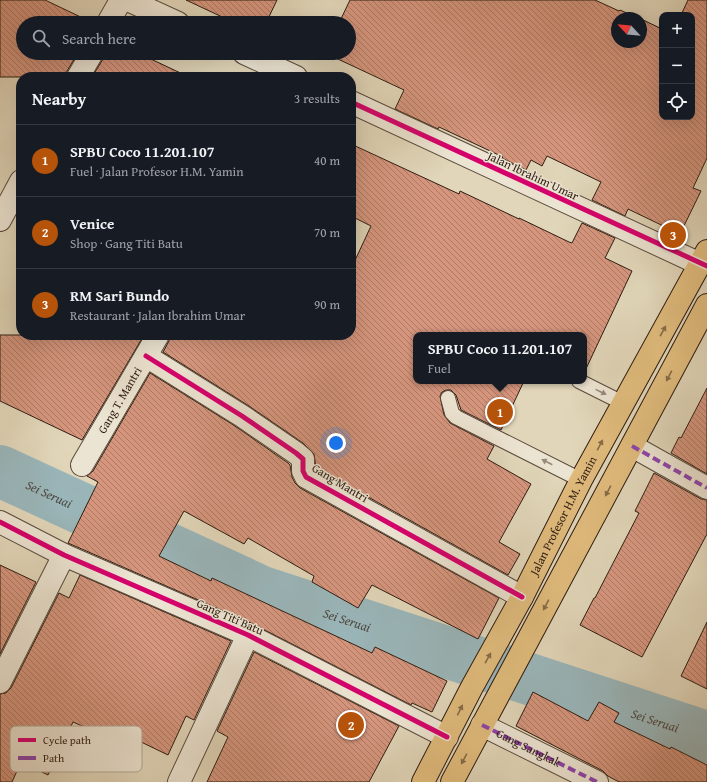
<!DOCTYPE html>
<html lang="en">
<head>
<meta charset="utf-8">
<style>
	body { margin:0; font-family:"Gentium Book Plus",serif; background:#20242c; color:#f1f3f6 }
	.controls { position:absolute; right:12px; top:12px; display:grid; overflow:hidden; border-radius:8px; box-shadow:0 4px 16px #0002 }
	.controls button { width:36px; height:36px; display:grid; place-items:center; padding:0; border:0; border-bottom:1px solid #363941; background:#171b24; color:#f1f3f6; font:20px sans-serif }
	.compass { position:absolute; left:611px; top:12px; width:36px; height:36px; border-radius:50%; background:#171b24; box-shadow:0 4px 16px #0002; rotate:296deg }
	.you { position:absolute; left:336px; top:443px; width:14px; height:14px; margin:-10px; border:3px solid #fff; border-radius:50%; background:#1a73e8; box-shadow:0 0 0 6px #1a73e833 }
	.badge { display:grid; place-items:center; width:26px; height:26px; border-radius:50%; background:#b45309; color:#fff; font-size:13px; font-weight:700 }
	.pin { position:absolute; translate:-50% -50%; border:2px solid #fff; box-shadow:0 1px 4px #0006 }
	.popup { position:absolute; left:413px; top:332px; width:174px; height:52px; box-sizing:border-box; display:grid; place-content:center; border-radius:8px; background:#171b24; filter:drop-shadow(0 1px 3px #0005); font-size:13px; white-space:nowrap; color:#9ea1a6 }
	.popup b { font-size:15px; color:#f1f3f6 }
	.popup::after { content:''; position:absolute; left:50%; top:100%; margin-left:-8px; border:8px solid transparent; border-top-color:#171b24 }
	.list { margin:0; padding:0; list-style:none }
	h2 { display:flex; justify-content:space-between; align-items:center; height:52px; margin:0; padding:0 16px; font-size:17px }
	h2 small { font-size:13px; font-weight:400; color:#9ea1a6 }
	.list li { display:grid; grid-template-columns:26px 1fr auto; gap:12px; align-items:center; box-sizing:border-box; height:72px; padding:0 16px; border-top:1px solid #363941 }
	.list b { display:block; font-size:15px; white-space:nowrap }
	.list p { margin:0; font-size:13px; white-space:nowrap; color:#9ea1a6 }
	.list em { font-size:13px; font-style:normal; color:#9ea1a6 }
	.icon { flex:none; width:22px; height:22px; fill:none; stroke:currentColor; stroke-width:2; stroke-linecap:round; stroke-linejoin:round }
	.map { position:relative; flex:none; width:707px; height:782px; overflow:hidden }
	.search { position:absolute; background:#171b24; box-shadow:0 4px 16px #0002; left:16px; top:16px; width:340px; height:44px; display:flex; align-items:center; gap:10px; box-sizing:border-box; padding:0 14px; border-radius:22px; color:#9ea1a6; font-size:15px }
	.panel { position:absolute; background:#171b24; box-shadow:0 4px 16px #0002; left:16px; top:72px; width:340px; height:268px; border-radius:16px }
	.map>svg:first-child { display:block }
</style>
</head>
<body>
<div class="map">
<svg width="707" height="782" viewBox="0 0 707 782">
	<defs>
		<pattern id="building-back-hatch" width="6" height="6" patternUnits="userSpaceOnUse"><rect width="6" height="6" fill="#d6967e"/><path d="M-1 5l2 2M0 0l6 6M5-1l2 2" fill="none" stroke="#ae7a66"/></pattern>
	</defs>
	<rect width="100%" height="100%" fill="#e1d6b9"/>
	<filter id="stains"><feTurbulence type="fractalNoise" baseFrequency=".005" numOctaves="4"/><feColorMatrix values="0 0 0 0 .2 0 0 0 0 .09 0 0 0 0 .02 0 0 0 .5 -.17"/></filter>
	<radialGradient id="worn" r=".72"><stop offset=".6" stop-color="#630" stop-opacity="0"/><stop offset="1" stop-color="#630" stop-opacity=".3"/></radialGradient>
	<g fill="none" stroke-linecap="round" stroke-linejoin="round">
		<path stroke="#9ab6ba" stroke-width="52" id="s1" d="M0 471 262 592 707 737"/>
	</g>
	<path fill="url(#building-back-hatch)" stroke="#2d1c12" d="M0 0H45L87 20 86 23H23V53H78L67 71 66 77H0Z
		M186 0H277L266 23H235Z
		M350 0H595L619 11 620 10 638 18H617V42H641V19L662 29V117H692V15H681L688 0H707V158L693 188 701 191 680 234 628 209 625 216 592 200 601 182 547 156 542 166 531 160 526 170 502 158 503 157 439 127 438 129 395 109 404 90 325 53H349V23H339Z
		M104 53H138L189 77H92L103 59Z
		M351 144 459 194 460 191 519 219V218L569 242 572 243 582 223 615 238 605 258 632 271 584 373V335H416V381H524L501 430 461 410 456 395 451 390H446L442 392 440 396 444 415 450 423 494 446 487 459 531 484 499 542 520 554 508 575 316 468 314 454 303 443 249 406 163 352 169 341 170 335H351V269L371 226 351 216Z
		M0 335H144L82 440 0 401Z
		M150 373 235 426 288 463 290 465 292 477 295 483 300 488 499 598 478 639 372 585 358 608 312 582 314 576 248 538 244 544 184 511 159 556 211 581 212 578 372 653 375 647 447 681 432 712 412 703 411 705 253 624 68 543 98 482 87 476 93 471Z
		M707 388V474L671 453 679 437 681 438Z
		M654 473 701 499 707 500V534L642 657 580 625 594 598H595L639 513 635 511Z
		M0 565 36 582 0 654Z
		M80 575 231 641 194 720 186 716 168 755 137 740 133 747 91 727 89 729 73 722 48 775 21 762 12 782H0V694L6 693 11 688 59 593 69 598Z
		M707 622V689L681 676Z
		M254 652 399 726 369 782H207L228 737 217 731Z
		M533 692 588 721 599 702 619 713 614 722 670 749 671 747 707 765V782H619L608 776 603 771 516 726Z"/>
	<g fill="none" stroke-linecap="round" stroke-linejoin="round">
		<defs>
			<path id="service" d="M579 381 623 403
				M448 398 452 413 456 417 581 480"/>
			<g id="minor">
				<path d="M108 23 121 0"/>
				<path d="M78 77 92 53"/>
				<path d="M0 220 21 181"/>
				<path d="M146 356 242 416 296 453 303 459V471L306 477 522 597"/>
				<path d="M632 446 707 488"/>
				<path id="s2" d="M82 465 158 335"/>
				<path d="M0 522 64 555 248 635 447 737"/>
				<path d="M0 682 64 555"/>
				<path id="s3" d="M482 725 597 782"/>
				<path d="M179 782 248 635"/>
			</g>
			<path id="tertiary" d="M128 0 178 23
				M244 53 296 77
				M351 102 700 264"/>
			<g id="primary">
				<path id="s4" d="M423 782 472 687 522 597 581 480 707 251"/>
				<path d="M452 782 707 305"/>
			</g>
		</defs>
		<use href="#service" stroke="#5a4a3c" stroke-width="16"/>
		<use href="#minor" stroke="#5a4a3c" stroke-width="24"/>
		<use href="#tertiary" stroke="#5a4a3c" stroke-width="24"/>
		<use href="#primary" stroke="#2d1c12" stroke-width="24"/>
		<use href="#service" stroke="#ece4d2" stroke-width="14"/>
		<use href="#minor" stroke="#ece4d2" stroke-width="22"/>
		<use href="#tertiary" stroke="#ece4d2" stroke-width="22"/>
		<use href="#primary" stroke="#e0bb7c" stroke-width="22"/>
		<path stroke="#8e44ad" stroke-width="4" stroke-dasharray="8 4" stroke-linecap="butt" d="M632 446 707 488
			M482 725 597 782"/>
		<defs>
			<path id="cycleway" d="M351 102 707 266
				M146 356 242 416 296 453 303 459V471L306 477 522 597
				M0 522 64 555 248 635 447 737"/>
		</defs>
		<use href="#cycleway" stroke="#ece4d2" stroke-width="8"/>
		<use href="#cycleway" stroke="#d6006c" stroke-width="5"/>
	</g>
	<defs><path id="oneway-solid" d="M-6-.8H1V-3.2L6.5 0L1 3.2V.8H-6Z"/></defs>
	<g fill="#866c47">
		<use href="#oneway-solid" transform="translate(663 331) rotate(-61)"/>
		<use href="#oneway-solid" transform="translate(669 376) rotate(118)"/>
		<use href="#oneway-solid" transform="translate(600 445) rotate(-62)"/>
		<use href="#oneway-solid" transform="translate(608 491) rotate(118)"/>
		<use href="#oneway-solid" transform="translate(546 605) rotate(118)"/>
		<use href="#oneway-solid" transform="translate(488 658) rotate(-61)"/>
		<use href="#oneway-solid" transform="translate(460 710) rotate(-64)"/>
		<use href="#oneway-solid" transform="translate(464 759) rotate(118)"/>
	</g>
	<g fill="#968a7c">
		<use href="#oneway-solid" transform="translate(601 392) rotate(26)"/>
		<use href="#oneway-solid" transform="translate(547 462) rotate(-153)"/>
	</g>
	<g text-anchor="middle" stroke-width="3" stroke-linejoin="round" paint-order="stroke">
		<g font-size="12" fill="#2d1c12" stroke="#ece4d2">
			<text transform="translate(533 176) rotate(25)" y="4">Jalan Ibrahim Umar</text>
			<text dy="4" stroke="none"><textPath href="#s2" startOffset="75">Gang T. Mantri</textPath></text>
			<text transform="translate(340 483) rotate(31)" y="4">Gang Mantri</text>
			<text dy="4" stroke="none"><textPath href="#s4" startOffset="301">Jalan Profesor H.M. Yamin</textPath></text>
			<text transform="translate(230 617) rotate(24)" y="4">Gang Titi Batu</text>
			<text dy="4" stroke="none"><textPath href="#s3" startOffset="52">Gang Sangkak</textPath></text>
		</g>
		<g font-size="13" font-style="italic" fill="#4e4a44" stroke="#ece4d2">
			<text dy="5" stroke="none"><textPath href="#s1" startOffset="54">Sei Seruai</textPath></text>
			<text dy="5" stroke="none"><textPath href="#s1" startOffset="378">Sei Seruai</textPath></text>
			<text dy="5" stroke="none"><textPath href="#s1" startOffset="702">Sei Seruai</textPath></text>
		</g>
	</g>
	<rect x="10" y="726" width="132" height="46" rx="6" fill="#ece4d2" stroke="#b3a898" stroke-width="1"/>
	<rect x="18" y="738" width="18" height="4" fill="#d6006c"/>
	<rect x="18" y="756" width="18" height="4" fill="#8e44ad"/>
	<g font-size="11" fill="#2d1c12">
		<text x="43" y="744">Cycle path</text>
		<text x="43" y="762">Path</text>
	</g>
	<rect width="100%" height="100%" filter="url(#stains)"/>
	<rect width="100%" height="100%" fill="url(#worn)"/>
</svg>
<div class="controls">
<button>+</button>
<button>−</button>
<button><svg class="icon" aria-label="locate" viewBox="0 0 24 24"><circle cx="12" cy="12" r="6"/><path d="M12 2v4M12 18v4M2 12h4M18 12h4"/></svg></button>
</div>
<svg class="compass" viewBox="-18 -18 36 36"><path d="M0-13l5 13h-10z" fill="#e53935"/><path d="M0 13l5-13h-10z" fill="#9ea1a6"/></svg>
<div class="you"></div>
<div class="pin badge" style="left:500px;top:412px">1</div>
<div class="popup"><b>SPBU Coco 11.201.107</b>Fuel</div>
<div class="pin badge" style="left:351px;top:725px">2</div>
<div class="pin badge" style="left:673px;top:235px">3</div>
<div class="search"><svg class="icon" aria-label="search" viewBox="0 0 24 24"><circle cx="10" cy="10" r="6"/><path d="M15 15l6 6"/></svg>Search here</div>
<section class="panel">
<h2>Nearby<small>3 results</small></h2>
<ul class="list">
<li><span class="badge">1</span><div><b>SPBU Coco 11.201.107</b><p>Fuel · Jalan Profesor H.M. Yamin</p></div><em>40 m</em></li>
<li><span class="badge">2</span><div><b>Venice</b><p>Shop · Gang Titi Batu</p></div><em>70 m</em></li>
<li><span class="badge">3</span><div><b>RM Sari Bundo</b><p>Restaurant · Jalan Ibrahim Umar</p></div><em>90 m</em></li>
</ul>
</section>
</div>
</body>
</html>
